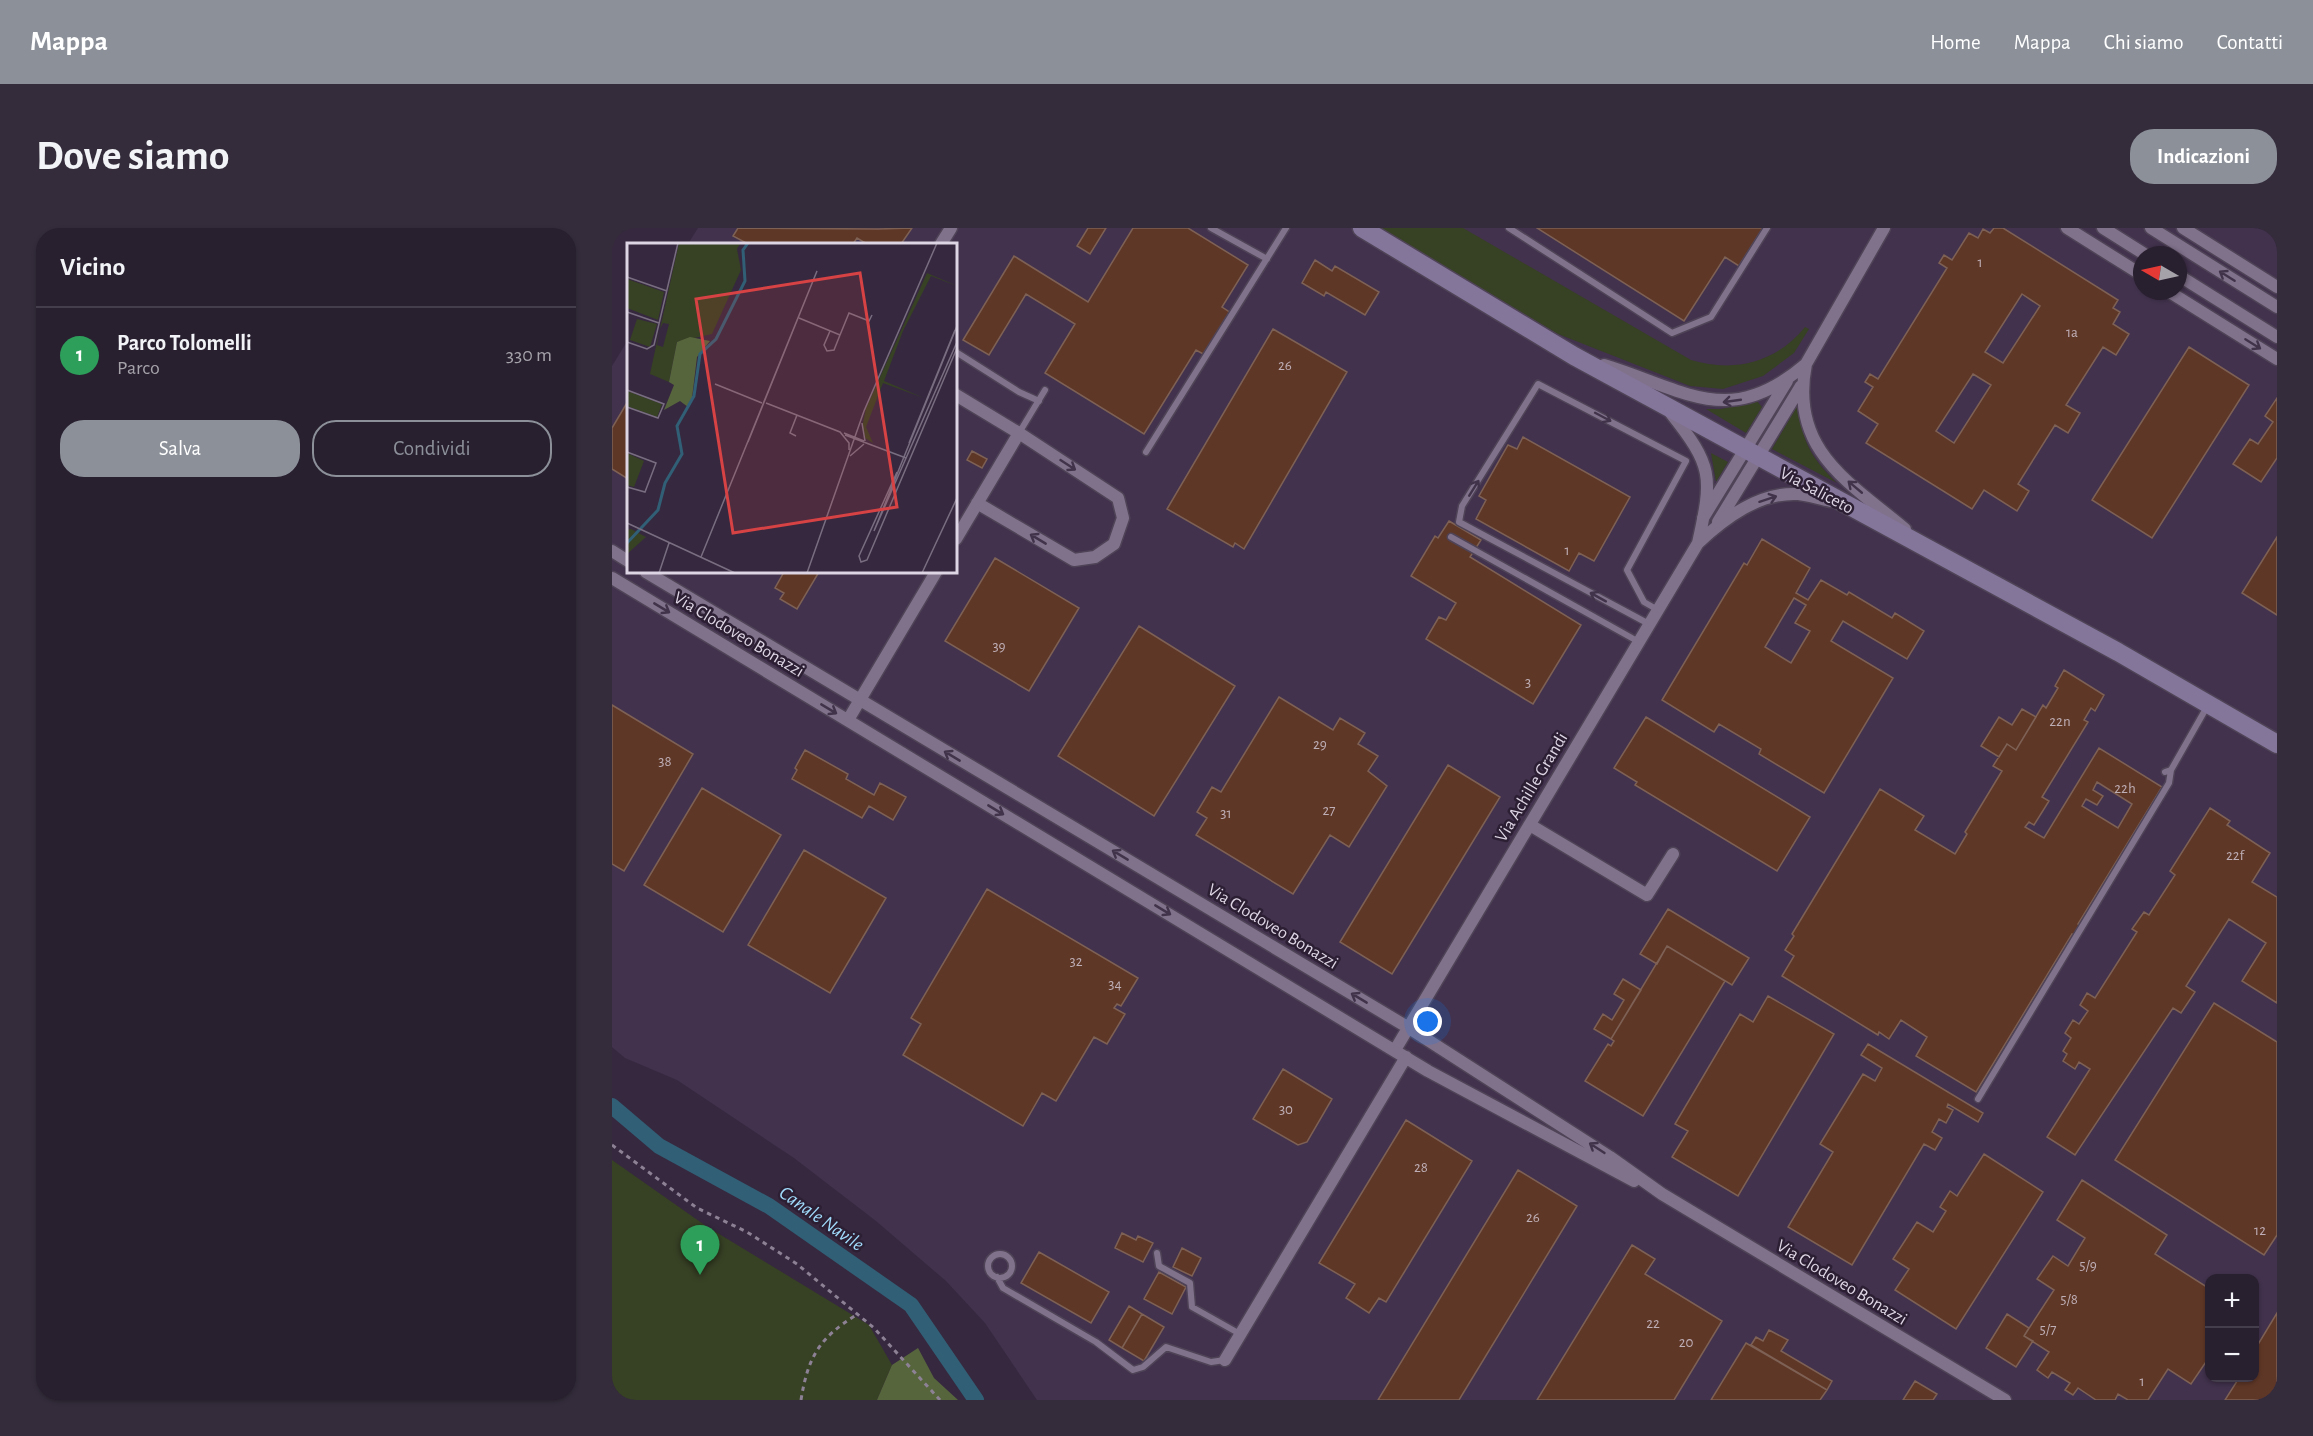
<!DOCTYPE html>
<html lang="it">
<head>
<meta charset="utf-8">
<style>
	body { margin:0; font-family:"Alegreya Sans",sans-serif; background:#342c3b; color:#f1f3f6 }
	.controls { position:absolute; right:18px; bottom:18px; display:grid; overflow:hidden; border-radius:12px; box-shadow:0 2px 4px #0004 }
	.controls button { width:54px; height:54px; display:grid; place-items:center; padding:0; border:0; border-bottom:2px solid #443d4b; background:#281f2f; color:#f1f3f6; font:30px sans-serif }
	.compass { position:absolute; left:1521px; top:18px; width:54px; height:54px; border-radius:50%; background:#281f2f; box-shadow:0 2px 4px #0004; rotate:279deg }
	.you { position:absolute; left:816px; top:794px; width:21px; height:21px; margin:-15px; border:4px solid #fff; border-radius:50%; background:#1a73e8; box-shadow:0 0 0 9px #1a73e833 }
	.badge { display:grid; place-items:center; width:39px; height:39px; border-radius:50%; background:#8c9099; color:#fff; font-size:20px; font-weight:700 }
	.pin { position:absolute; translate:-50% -50px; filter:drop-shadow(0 2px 3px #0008) }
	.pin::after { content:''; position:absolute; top:32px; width:21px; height:18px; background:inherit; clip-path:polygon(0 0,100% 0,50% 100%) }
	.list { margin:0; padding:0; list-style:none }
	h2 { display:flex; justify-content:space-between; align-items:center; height:78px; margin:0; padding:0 24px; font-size:26px }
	h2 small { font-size:20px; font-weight:400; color:#a5a2aa }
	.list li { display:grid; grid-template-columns:39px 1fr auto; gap:18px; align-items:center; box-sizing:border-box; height:96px; padding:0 24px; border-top:2px solid #443d4b }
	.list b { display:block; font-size:22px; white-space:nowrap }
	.list p { margin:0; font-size:20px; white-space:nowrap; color:#a5a2aa }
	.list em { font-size:20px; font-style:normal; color:#a5a2aa }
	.actions { display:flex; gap:12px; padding:18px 24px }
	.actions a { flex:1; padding:14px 0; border:2px solid #8c9099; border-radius:24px; text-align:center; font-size:21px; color:#8c9099 }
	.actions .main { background:#8c9099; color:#fff }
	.map { position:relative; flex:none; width:1665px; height:1172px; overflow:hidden; border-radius:24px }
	header { display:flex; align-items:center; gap:36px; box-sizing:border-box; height:84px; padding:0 30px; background:#8c9099; color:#fff }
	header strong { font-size:28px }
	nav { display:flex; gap:33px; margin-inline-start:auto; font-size:21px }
	.intro { display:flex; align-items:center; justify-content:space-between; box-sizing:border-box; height:144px; padding:0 36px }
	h1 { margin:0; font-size:42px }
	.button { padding:15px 27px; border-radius:24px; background:#8c9099; color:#fff; font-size:21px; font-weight:700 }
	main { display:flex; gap:36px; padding:0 36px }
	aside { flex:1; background:#281f2f; border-radius:24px; box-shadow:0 2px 4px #0004 }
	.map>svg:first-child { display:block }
</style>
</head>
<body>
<header>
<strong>Mappa</strong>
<nav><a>Home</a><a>Mappa</a><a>Chi siamo</a><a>Contatti</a></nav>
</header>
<div class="intro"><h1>Dove siamo</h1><a class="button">Indicazioni</a></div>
<main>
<aside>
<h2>Vicino<small></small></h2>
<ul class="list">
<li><span class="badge" style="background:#2e9e5b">1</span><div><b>Parco Tolomelli</b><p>Parco</p></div><em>330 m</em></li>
</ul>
<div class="actions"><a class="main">Salva</a><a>Condividi</a></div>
</aside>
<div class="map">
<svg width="1665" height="1172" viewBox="0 0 1665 1172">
	<rect width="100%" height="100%" fill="#36293f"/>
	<path fill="#42324d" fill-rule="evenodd" d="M86 0H1665V1172H425L373 1095 334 1053 264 993 182 930 65 852 13 830 0 819V138L16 112V344H344V16H76ZM1530 27H1566V63H1530ZM1598 1050H1642V1150H1598Z"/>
	<path fill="#374124" d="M768 0H851L1079 132C1122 145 1164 135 1193 99L1197 101 1182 125 1151 148 1111 161 1078 158 946 106Z
		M1145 173 1150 179 1134 205 1094 181H1109Z
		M1185 178C1191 214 1199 230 1225 255L1160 221Z
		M1099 225 1116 234 1104 254Z
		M0 932 94 998 257 1097 280 1137 265 1172H0Z"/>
	<path fill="#57653d" d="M306 1120 322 1150 346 1172H265L280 1137Z"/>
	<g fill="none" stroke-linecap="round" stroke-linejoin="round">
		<path stroke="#315f76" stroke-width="16" d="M0 878 47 918 157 978 299 1077 364 1172"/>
	</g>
	<path fill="#5f3727" stroke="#7e6155" stroke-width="1.5" fill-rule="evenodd" d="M126 0 266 1 300 0 289 16H255L245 10 241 16H136L121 8Z
		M476 0H494L478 26 465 18Z
		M521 0H576L636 37 610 79 619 85 593 127 584 122 532 206 433 145 463 96 414 66 377 127 351 112 402 28 476 74Z
		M925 0H1151L1127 38 1113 29 1072 93Z
		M1382 0H1391L1506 72 1501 80 1508 84 1501 96 1517 106 1504 127 1491 119 1454 177 1468 185 1456 205 1443 197 1406 256 1417 263 1405 283 1372 262 1360 281 1254 215 1266 196 1246 183 1261 159 1253 154 1258 146 1266 151 1335 40 1327 35 1332 27 1340 32 1357 5 1366 10 1371 1 1378 5ZM1410 66 1428 78 1391 135 1373 124ZM1361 146 1379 157 1342 215 1324 203Z
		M703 32 720 43 723 38 767 64 753 87 714 64 712 68 690 55Z
		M661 101 735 144 632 321 623 315 621 319 555 281Z
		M1577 119 1637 157 1540 310 1480 272Z
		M1665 170V230L1649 254 1621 236 1638 211 1646 216 1661 194 1653 188Z
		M16 173V251L0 241V200Z
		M911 209 1018 269 982 333 967 325 957 343 864 291 874 272 867 268 896 217 905 221Z
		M360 223 375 231 370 240 355 232Z
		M837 293 869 312 858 329 969 397 921 476 814 411 827 389 834 392 844 375 799 348 823 308 826 310Z
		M1665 309V387L1630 365Z
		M1150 311 1198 340 1184 365 1196 372 1209 352 1235 367 1237 364 1280 390 1283 385 1312 403 1295 431 1231 393 1219 413 1281 450 1212 565 1147 526 1149 521 1107 496 1102 504 1050 472 1132 335 1135 337ZM1182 370 1194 377 1183 395 1198 403 1179 435 1153 419Z
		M383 330 467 380 417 463 333 413Z
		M172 344H207L185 381 168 371 172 365 163 360Z
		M527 398 623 458 542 588 446 528Z
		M1452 442 1492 467 1483 483 1479 480 1472 492 1476 494 1430 569 1437 573 1422 597 1417 594 1413 599 1432 610 1487 520 1550 559 1466 696 1471 699 1465 708 1460 706 1364 864 1304 828 1315 809 1289 792 1277 811 1267 804 1266 807 1170 748 1182 728 1173 722 1182 708 1180 706 1268 561 1312 588 1303 602 1343 626 1355 606 1353 604 1390 543 1381 538 1395 516 1404 522 1431 477 1434 480 1446 460 1443 458ZM1485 554 1520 576 1506 600 1470 578 1474 571 1485 577 1491 568 1481 562Z
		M667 469 721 502 728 490 753 505 746 516 766 528 756 543 775 558 737 619 718 607 681 666 584 607 595 590 585 584 600 559 609 564Z
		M0 477 81 526 12 643 0 636Z
		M1410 481 1424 489 1404 522 1395 516 1387 529 1369 518 1387 489 1400 497Z
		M1034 489 1198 589 1165 643 1023 557 1025 554 1002 540Z
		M193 522 236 546 234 551 262 567 268 555 294 569 281 592 257 578 250 590 180 551 185 542 183 540Z
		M836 537 888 569 780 746 728 714Z
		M90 560 169 607 111 704 32 657Z
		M1598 580 1618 593 1615 597 1658 625 1640 654 1665 669V775L1630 753 1654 715 1617 691 1574 758 1583 764 1569 785 1561 780 1463 927 1435 909 1478 841 1467 834 1463 841 1451 833 1455 826 1451 823 1459 810 1453 805 1461 792 1467 796 1476 783 1468 777 1475 765 1483 770 1525 704 1520 701 1532 684 1537 687 1563 647 1558 643Z
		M192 622 274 670 218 765 136 717Z
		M375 661 526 750 509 778 505 776 502 780 513 786 495 816 482 809 444 873 430 865 411 898 291 827 309 796 299 790Z
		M1056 681 1137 730 1120 757 1055 718 1045 736 1028 726Z
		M1055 718 1113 753 1031 888 973 853 996 816 999 818 1002 813 999 811Z
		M1011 751 1029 762 999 811 982 801 991 786 1000 792 1012 772 1002 766Z
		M1156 768 1222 806 1126 968 1060 929 1076 903 1063 896 1128 786 1141 794Z
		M1602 775 1665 814V1007L1652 1027 1503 932Z
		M1256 816 1371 885 1366 894 1336 876 1335 879 1341 882 1334 895 1327 891 1320 904 1330 910 1323 922 1312 916 1240 1037 1176 999 1221 924 1208 916 1251 846 1263 853 1270 840 1249 827Z
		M671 841 720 871 695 914 686 917 641 891Z
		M794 892 860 933 774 1074 767 1070 757 1085 734 1070 743 1056 707 1035Z
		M1372 926 1431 964 1344 1101 1283 1062 1297 1041 1281 1031 1305 994 1321 1004 1334 983 1328 979 1338 963 1345 968Z
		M906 942 965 978 847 1172H766Z
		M1470 952 1555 1007 1543 1026 1598 1061V1128L1579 1156 1556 1141 1536 1172H1516L1506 1166 1503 1172H1484L1466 1160 1461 1167 1453 1162 1458 1155 1440 1144 1436 1150 1425 1142 1437 1124 1412 1108 1442 1062 1425 1051 1441 1028 1456 1038 1473 1010 1445 992Z
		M510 1005 524 1012 526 1008 541 1015 531 1034 503 1020Z
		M1020 1017 1043 1031 1033 1046 1110 1093 1062 1172H925Z
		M570 1020 589 1030 580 1048 561 1039Z
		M427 1024 497 1064 479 1095 409 1055Z
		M547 1044 574 1059 560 1086 532 1071Z
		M517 1078 530 1086 510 1120 497 1112Z
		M1665 1085V1172H1613L1627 1150H1642V1123Z
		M530 1086 552 1099 532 1133 510 1120Z
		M1395 1086 1417 1100 1412 1108 1421 1113 1404 1139 1374 1120Z
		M1157 1102 1176 1112 1169 1123 1220 1153 1215 1162 1139 1117 1144 1109 1151 1113Z
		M1134 1115 1215 1162 1208 1172H1099Z
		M1303 1153 1325 1166 1321 1172H1291Z"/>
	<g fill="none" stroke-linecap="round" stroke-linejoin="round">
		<defs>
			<path id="service" d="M599 0 655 31
				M897 0 1060 105 1099 89 1155 0
				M344 124 407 164 427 173
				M407 205 433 162
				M534 224 674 0
				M839 309 1027 414
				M1037 396 847 294 850 278 926 156 1074 233 1015 342 1032 374 1046 382
				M1553 544 1559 542 1596 477
				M1366 871 1557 555 1559 542
				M545 1025 547 1038 578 1055 580 1079 628 1106
				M376 1038a12 12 0 1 1 24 0a12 12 0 1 1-24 0Z
				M385 1049 391 1060 484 1114 521 1142 531 1139 554 1119 599 1134 613 1132"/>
			<path id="minor" d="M1272 0 1194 136C1177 222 1237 254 1293 301
				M1455 0 1530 47
				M1491 0 1534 27
				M1539 0 1665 79
				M1571 0 1665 59
				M329 16 339 0
				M1566 47 1665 109
				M1556 63 1665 131
				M992 137C1074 162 1117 202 1194 136
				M344 167 407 205 344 311
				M1058 184C1101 238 1101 248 1086 315
				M365 275 462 332 483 329 502 316 511 290 506 270 407 205
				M1091 290 1175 153
				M1106 294 1189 158
				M0 323 16 333
				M34 344 797 800 998 929 1050 966 1393 1172
				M0 350 816 843 1022 953
				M236 492 324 344
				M918 597 1035 667 1061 626
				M783 822 1086 315C1113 290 1147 264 1186 266 1197 267 1208 271 1219 273
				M613 1132 794 829"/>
			<path id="secondary" d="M750 0 962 128 1506 424 1665 516"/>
		</defs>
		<use href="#service" stroke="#4f4457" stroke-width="9"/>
		<use href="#minor" stroke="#4f4457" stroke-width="15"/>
		<use href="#secondary" stroke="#4f4457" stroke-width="21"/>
		<path stroke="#8d8295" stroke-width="3" stroke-dasharray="4.5 4.5" stroke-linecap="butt" d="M0 917 85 980 135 1004 185 1036 262 1100 328 1172
			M189 1172C196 1128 208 1109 246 1086"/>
		<use href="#service" stroke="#81728c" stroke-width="6"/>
		<use href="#minor" stroke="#81728c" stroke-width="12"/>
		<use href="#secondary" stroke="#84759b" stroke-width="18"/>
	</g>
	<defs><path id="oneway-shaft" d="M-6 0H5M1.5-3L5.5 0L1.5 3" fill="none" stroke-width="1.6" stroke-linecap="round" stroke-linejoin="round" transform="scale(1.5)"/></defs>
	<g stroke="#41344a">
		<use href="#oneway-shaft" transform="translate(1615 48) rotate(-148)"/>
		<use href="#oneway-shaft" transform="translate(1641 116) rotate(32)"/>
		<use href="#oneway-shaft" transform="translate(1120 173) rotate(172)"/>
		<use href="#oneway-shaft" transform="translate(991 189) rotate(28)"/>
		<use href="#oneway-shaft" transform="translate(456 237) rotate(33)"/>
		<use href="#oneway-shaft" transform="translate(1243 259) rotate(-140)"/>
		<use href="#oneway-shaft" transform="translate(862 260) rotate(-58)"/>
		<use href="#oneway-shaft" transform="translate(1156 271) rotate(-18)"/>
		<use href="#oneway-shaft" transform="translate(426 311) rotate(-149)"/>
		<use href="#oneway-shaft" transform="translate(986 369) rotate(-151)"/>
		<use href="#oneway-shaft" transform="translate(50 380) rotate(31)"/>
		<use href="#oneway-shaft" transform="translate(217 481) rotate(31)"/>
		<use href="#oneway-shaft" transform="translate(340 528) rotate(-149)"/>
		<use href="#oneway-shaft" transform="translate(384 582) rotate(31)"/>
		<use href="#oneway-shaft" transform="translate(508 627) rotate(-149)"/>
		<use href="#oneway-shaft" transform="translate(551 682) rotate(31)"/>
		<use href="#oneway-shaft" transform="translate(747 770) rotate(-149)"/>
		<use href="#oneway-shaft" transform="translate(985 920) rotate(-147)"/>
	</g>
	<g text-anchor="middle" stroke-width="5" stroke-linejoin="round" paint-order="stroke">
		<g font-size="15" fill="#beaeb5">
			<text x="1368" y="39">1</text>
			<text x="1460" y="109">1a</text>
			<text x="673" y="142">26</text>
			<text x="955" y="327">1</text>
			<text x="387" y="423">39</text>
			<text x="916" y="459">3</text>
			<text x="1448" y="498">22n</text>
			<text x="708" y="521">29</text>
			<text x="53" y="538">38</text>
			<text x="1513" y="565">22h</text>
			<text x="717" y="587">27</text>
			<text x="614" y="590">31</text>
			<text x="1623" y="632">22f</text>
			<text x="464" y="738">32</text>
			<text x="503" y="761">34</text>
			<text x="674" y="886">30</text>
			<text x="809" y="944">28</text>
			<text x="921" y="994">26</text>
			<text x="1648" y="1007">12</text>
			<text x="1476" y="1042">5/9</text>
			<text x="1457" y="1076">5/8</text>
			<text x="1041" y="1100">22</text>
			<text x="1436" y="1106">5/7</text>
			<text x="1074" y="1119">20</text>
			<text x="1530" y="1158">1</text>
		</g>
		<g font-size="18" fill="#ddd5e4" stroke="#2c1f34">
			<text transform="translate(1205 262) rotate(28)" y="6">Via Saliceto</text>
			<text transform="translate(127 406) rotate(31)" y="6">Via Clodoveo Bonazzi</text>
			<text transform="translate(919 559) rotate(-59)" y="6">Via Achille Grandi</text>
			<text transform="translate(661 698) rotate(31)" y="6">Via Clodoveo Bonazzi</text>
			<text transform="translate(1230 1054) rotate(31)" y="6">Via Clodoveo Bonazzi</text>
		</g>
		<g font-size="20" font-style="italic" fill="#a0dafa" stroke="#2c1f34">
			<text transform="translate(210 990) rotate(35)" y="7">Canale Navile</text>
		</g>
	</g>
	<g transform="translate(15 15)">
		<rect width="330" height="330" fill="#36293f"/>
		<path d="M52 0 113 1 110 6 114 27 85 91 50 99 42 139 23 131 32 89 30 102 36 104 42 81 36 80 33 86ZM300 30 330 43 304 33 276 88 257 138 297 155 256 140 239 184 246 200 238 195 235 185 239 165ZM0 36 37 49 31 77 0 65ZM10 76 30 81 23 104 3 97ZM0 148 35 161 30 174 0 163ZM0 210 17 218 7 244 0 242ZM4 286 19 294 0 311V287Z" fill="#374124"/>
		<path d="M63 94 83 98 70 114 65 155 61 164 53 158 37 167 47 142 42 139 50 99Z" fill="#57653d"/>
		<path fill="none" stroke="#315f76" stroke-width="3" d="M0 300 31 267 38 240 55 211 50 183 67 153 73 111 89 96 118 38 116 7 121 0"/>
		<path fill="none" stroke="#796e81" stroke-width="1.5" d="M0 34 40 48M0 69 32 80M172 75 213 92 222 70 242 78 245 72M330 83 247 288 330 99M203 88 197 102 200 108 207 107 213 92M0 99 20 106 27 102 51 0M88 141 135 160M0 147 37 161 31 175 0 164M139 160 213 189 222 200V207M235 180 238 198M217 190 237 198M218 192 279 215M169 193 163 190 170 172M282 200 328 87M0 209 29 220 18 249 0 244M223 213 237 201M270 229 232 313 234 319 240 317 330 105M0 280 108 330M74 314 190 28 121 199M32 330 42 300M180 330 237 168 310 0M295 330 330 255"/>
		<path fill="#d74244" fill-opacity="0.15" stroke="#d74244" stroke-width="3" d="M233 30 270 264 106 290 69 56Z"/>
		<rect width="330" height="330" fill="none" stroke="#ddd5e4" stroke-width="3"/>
	</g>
</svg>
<div class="controls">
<button>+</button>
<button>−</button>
</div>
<svg class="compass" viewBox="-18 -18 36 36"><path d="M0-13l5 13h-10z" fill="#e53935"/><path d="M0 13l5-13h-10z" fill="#a5a2aa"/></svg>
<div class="you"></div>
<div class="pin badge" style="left:88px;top:1047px;background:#2e9e5b">1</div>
</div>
</main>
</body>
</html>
